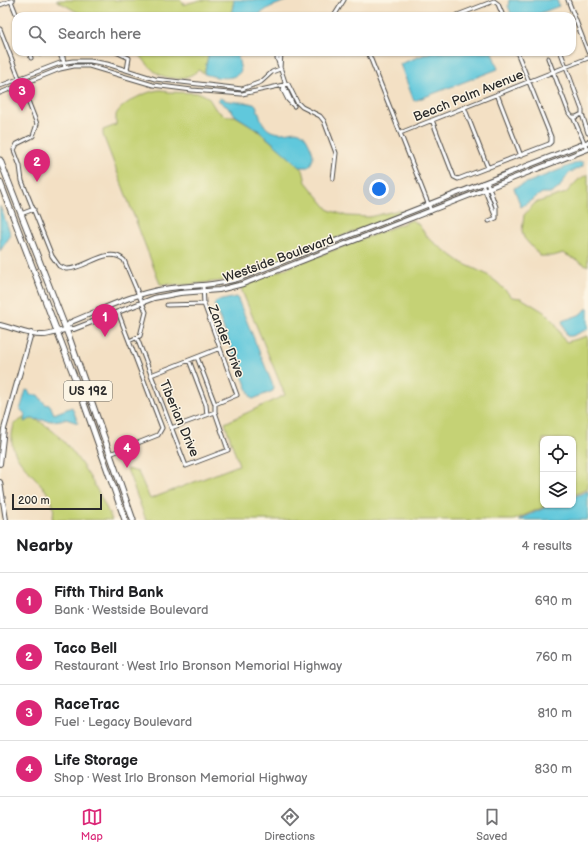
<!DOCTYPE html>
<html lang="en">
<head>
<meta charset="utf-8">
<style>
	body { margin:0; font-family:"Balsamiq Sans",sans-serif; background:#f2f2f2; color:#202124 }
	.controls { position:absolute; right:12px; bottom:12px; display:grid; overflow:hidden; border-radius:8px; box-shadow:0 1px 3px #0004 }
	.controls button { width:36px; height:36px; display:grid; place-items:center; padding:0; border:0; border-bottom:1px solid #e0e0e0; background:#fff; color:#202124; font:20px sans-serif }
	.scale { position:absolute; left:12px; bottom:10px; width:90px; box-sizing:border-box; padding-left:4px; border:2px solid #2b2b2b; border-top:0; font-size:11px; line-height:14px; white-space:nowrap; color:#2b2b2b; -webkit-text-stroke:3px #fcf5e5; paint-order:stroke }
	.you { position:absolute; left:379px; top:189px; width:14px; height:14px; margin:-10px; border:3px solid #fff; border-radius:50%; background:#1a73e8; box-shadow:0 0 0 6px #1a73e833 }
	.badge { display:grid; place-items:center; width:26px; height:26px; border-radius:50%; background:#db2777; color:#fff; font-size:13px; font-weight:700 }
	.pin { position:absolute; translate:-50% -33px; filter:drop-shadow(0 1px 2px #0008) }
	.pin::after { content:''; position:absolute; top:21px; width:14px; height:12px; background:inherit; clip-path:polygon(0 0,100% 0,50% 100%) }
	.list { margin:0; padding:0; list-style:none }
	h2 { display:flex; justify-content:space-between; align-items:center; height:52px; margin:0; padding:0 16px; font-size:17px }
	h2 small { font-size:13px; font-weight:400; color:#757577 }
	.list li { display:grid; grid-template-columns:26px 1fr auto; gap:12px; align-items:center; box-sizing:border-box; height:56px; padding:0 16px; border-top:1px solid #e0e0e0 }
	.list b { display:block; font-size:15px; white-space:nowrap }
	.list p { margin:0; font-size:13px; white-space:nowrap; color:#757577 }
	.list em { font-size:13px; font-style:normal; color:#757577 }
	.icon { flex:none; width:22px; height:22px; fill:none; stroke:currentColor; stroke-width:2; stroke-linecap:round; stroke-linejoin:round }
	.map { position:relative; flex:none; width:588px; height:520px; overflow:hidden }
	.search { position:absolute; background:#fff; box-shadow:0 1px 3px #0004; left:12px; right:12px; top:12px; height:44px; display:flex; align-items:center; gap:10px; box-sizing:border-box; padding:0 14px; border-radius:12px; color:#757577; font-size:15px }
	.sheet { height:276px; background:#fff }
	nav { display:flex; justify-content:space-around; align-items:center; box-sizing:border-box; height:56px; border-top:1px solid #e0e0e0; background:#fff; font-size:11px; color:#757577 }
	nav a { display:grid; justify-items:center; gap:2px }
	nav .on { color:#db2777 }
	.map>svg:first-child { display:block }
</style>
</head>
<body>
<div class="map">
<svg width="588" height="520" viewBox="0 0 588 520">
	<rect width="100%" height="100%" fill="#fcf5e5"/>
	<filter id="ink" filterUnits="userSpaceOnUse"><feTurbulence type="fractalNoise" baseFrequency=".025" numOctaves="2"/><feDisplacementMap in="SourceGraphic" scale="8" xChannelSelector="R" yChannelSelector="G"/><feConvolveMatrix kernelMatrix="1 2 1 2 8 2 1 2 1" color-interpolation-filters="sRGB"/></filter>
	<filter id="wash" filterUnits="userSpaceOnUse"><feTurbulence type="fractalNoise" baseFrequency=".012" numOctaves="4" result="noise"/><feDisplacementMap in="SourceGraphic" scale="16" xChannelSelector="R" yChannelSelector="G"/><feGaussianBlur stdDeviation="0.9" result="paint"/><feColorMatrix in="noise" values="0 0 0 0 0 0 0 0 0 0 0 0 0 0 0 0 0 1.4 0 .05"/><feComposite in="paint" operator="in"/></filter>
	<g filter="url(#wash)">
		<rect width="100%" height="100%" fill="#f3e0c4"/>
		<path fill="#c5d274" stroke="#787e50" d="M56 0H181L184 3 182 5 200 0H234L231 16H84Z
			M137 52H209L204 73 198 70C187 81 167 81 154 71 148 66 143 58 137 52Z
			M162 90 167 92 200 93 208 97 216 110 226 116H235L252 126 298 164 303 170 306 182 329 210 347 216 369 217 399 210 404 212 230 280 185 285 160 284 103 135V130L116 125C116 122 116 118 116 115 120 103 151 89 162 90Z
			M588 174V266L563 253 553 256H540L524 238 522 231 524 215 535 203 566 193 578 180Z
			M412 220 418 224 429 239 462 263 486 274 498 283 512 297 521 298 544 312 555 323 563 339 567 342 588 336V489L573 495V439H543V505H548L514 520H146L127 469 138 472 150 499 239 465 225 423 285 395 240 286Z
			M27 416C66 428 96 485 112 520H52C63 490 15 470 12 443 11 436 13 430 14 424Z"/>
		<path fill="#60c8dc" stroke="#467a84" d="M234 0H289L270 7 257 16H231Z
			M509 0H557L559 6 533 16H512L508 6Z
			M209 52H237L241 71C233 82 215 77 204 74Z
			M431 52H492L498 69 414 101 400 64Z
			M220 98C231 104 244 100 256 105 259 113 262 127 271 131 291 139 299 118 311 148 314 155 314 161 308 167H300L258 130 236 116 231 110 218 100Z
			M579 162H583V166L569 173 559 188 552 193H542L521 207 514 188Z
			M0 206 11 235 0 251Z
			M237 297 274 388 273 391 253 399 251 398 214 304 217 301Z
			M588 308V329L572 336H567L562 321 579 315Z
			M26 390 29 391 30 395H38L45 404 50 405 54 414 72 407 78 423 66 419 53 421 31 419 24 422 25 414 20 409C21 408 25 393 26 390Z
			M588 491V520H518L551 505H573V497Z"/>
	</g>
	<g filter="url(#ink)">
		<g fill="none" stroke-linecap="round" stroke-linejoin="round">
			<defs>
				<path id="street" d="M568 0 588 52
					M11 1 17 16
					M0 5 13 0
					M334 16 344 0
					M455 16 494 1 498 4 503 16
					M0 29 37 124 33 136 17 144 14 150 20 166 22 181 52 256 59 266 66 269C85 270 107 245 124 260L146 312 140 336 129 341
					M29 52 31 58
					M36 52 40 54 45 52
					M59 52 62 59
					M62 52 65 68
					M116 52 129 58 127 70
					M279 52 277 58 285 82 283 90 288 100 294 106
					M368 52 431 211
					M548 58 569 113 572 117H576L582 114V110L561 53
					M280 69 281 52
					M0 86 60 63 73 61H90L107 64 155 79 242 89 261 82 272 72 280 69
					M284 86 293 105
					M0 93 60 69 74 66H89L153 85 192 90 242 94 288 84 297 102 302 107 320 116 324 121 336 153 333 179
					M497 94 521 156
					M464 107 488 168
					M582 114 588 133
					M573 117 587 149
					M432 120 454 177 458 179 549 144 551 142V137L517 52
					M400 133 588 58
					M487 182 496 207V218
					M482 183 496 218
					M21 214 34 209
					M489 221 496 218
					M203 285 204 304
					M167 305 204 304 237 395 215 404
					M137 338 186 466 228 450 215 412V404L197 357
					M189 360 206 405 207 415
					M151 375 220 348
					M171 428 215 412
					M110 454 158 435 162 428 118 312"/>
				<path id="secondary" d="M0 325C14 328 29 336 43 335 54 335 62 328 74 329L154 298 180 293 219 290 243 284 588 149
					M65 328 71 322C101 310 132 294 164 289 190 285 217 286 243 277L588 142
					M0 464 4 429 31 333
					M0 482 6 520"/>
				<path id="highway" d="M0 160 69 337 133 520
					M0 182 79 389 125 520"/>
			</defs>
			<use href="#street" stroke="#494642" stroke-width="5"/>
			<use href="#secondary" stroke="#494642" stroke-width="6"/>
			<use href="#highway" stroke="#494642" stroke-width="7"/>
			<use href="#street" stroke="#fff" stroke-width="3"/>
			<use href="#secondary" stroke="#fff" stroke-width="4"/>
			<use href="#highway" stroke="#fff" stroke-width="5"/>
		</g>
	</g>
	<g text-anchor="middle" stroke-width="3" stroke-linejoin="round" paint-order="stroke">
		<rect fill="#fcf5e5" stroke="#6a6863" stroke-width="1" x="64" y="381" width="48" height="20" rx="3"/>
		<g font-size="12" font-weight="bold" fill="#2b2b2b">
			<text x="88" y="395">US 192</text>
		</g>
		<g font-size="13" fill="#2b2b2b" stroke="#fcf5e5">
			<text transform="translate(468 95) rotate(-22)" y="5">Beach Palm Avenue</text>
			<text transform="translate(278 258) rotate(-20)" y="5">Westside Boulevard</text>
			<text transform="translate(227 341) rotate(68)" y="5">Zander Drive</text>
			<text transform="translate(180 418) rotate(67)" y="5">Tiberian Drive</text>
		</g>
	</g>
</svg>
<div class="controls">
<button><svg class="icon" aria-label="locate" viewBox="0 0 24 24"><circle cx="12" cy="12" r="6"/><path d="M12 2v4M12 18v4M2 12h4M18 12h4"/></svg></button>
<button><svg class="icon" aria-label="layers" viewBox="0 0 24 24"><path d="M12 4l9 5-9 5-9-5zM3 14l9 5 9-5"/></svg></button>
</div>
<div class="scale">200 m</div>
<div class="you"></div>
<div class="pin badge" style="left:105px;top:337px">1</div>
<div class="pin badge" style="left:37px;top:182px">2</div>
<div class="pin badge" style="left:22px;top:111px">3</div>
<div class="pin badge" style="left:127px;top:468px">4</div>
<div class="search"><svg class="icon" aria-label="search" viewBox="0 0 24 24"><circle cx="10" cy="10" r="6"/><path d="M15 15l6 6"/></svg>Search here</div>
</div>
<section class="sheet">
<h2>Nearby<small>4 results</small></h2>
<ul class="list">
<li><span class="badge">1</span><div><b>Fifth Third Bank</b><p>Bank · Westside Boulevard</p></div><em>690 m</em></li>
<li><span class="badge">2</span><div><b>Taco Bell</b><p>Restaurant · West Irlo Bronson Memorial Highway</p></div><em>760 m</em></li>
<li><span class="badge">3</span><div><b>RaceTrac</b><p>Fuel · Legacy Boulevard</p></div><em>810 m</em></li>
<li><span class="badge">4</span><div><b>Life Storage</b><p>Shop · West Irlo Bronson Memorial Highway</p></div><em>830 m</em></li>
</ul>
</section>
<nav>
<a class="on"><svg class="icon" aria-label="map" viewBox="0 0 24 24"><path d="M3 6l6-2 6 2 6-2v14l-6 2-6-2-6 2zM9 4v14M15 6v14"/></svg>Map</a>
<a><svg class="icon" aria-label="directions" viewBox="0 0 24 24"><path d="M12 3l9 9-9 9-9-9zM9 14v-3h6M13 9l2 2-2 2"/></svg>Directions</a>
<a><svg class="icon" aria-label="saved" viewBox="0 0 24 24"><path d="M7 4h10v16l-5-4-5 4z"/></svg>Saved</a>
</nav>
</body>
</html>
